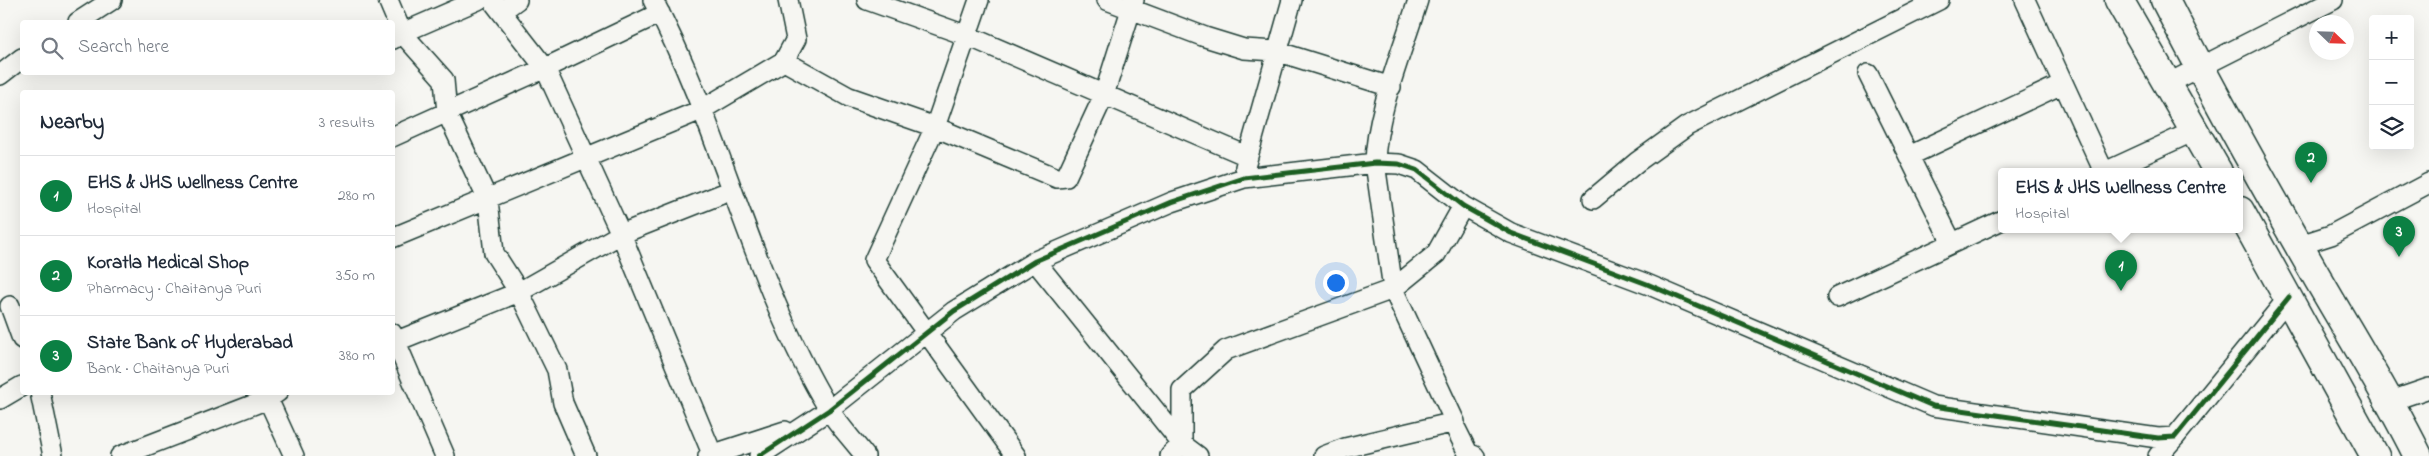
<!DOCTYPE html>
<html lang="en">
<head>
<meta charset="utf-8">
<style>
	body { margin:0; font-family:"Indie Flower",sans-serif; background:#f6f6f7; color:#1f2937 }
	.controls { position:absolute; right:15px; top:15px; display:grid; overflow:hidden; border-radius:5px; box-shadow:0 5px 20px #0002 }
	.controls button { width:45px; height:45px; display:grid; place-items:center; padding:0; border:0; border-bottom:1px solid #e0e1e3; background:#fff; color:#1f2937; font:25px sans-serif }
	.compass { position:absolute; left:2309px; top:15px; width:45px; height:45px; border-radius:50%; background:#fff; box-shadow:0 5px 20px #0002; rotate:113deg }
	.you { position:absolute; left:1335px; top:282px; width:18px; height:18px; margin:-12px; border:4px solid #fff; border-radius:50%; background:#1a73e8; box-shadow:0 0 0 8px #1a73e833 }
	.badge { display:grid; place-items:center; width:32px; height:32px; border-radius:50%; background:#0b8043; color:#fff; font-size:16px; font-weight:700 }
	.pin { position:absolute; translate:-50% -41px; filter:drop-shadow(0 1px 2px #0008) }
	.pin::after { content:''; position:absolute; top:26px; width:18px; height:15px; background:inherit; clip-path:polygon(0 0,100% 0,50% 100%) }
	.popup { position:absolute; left:1998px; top:168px; width:245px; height:65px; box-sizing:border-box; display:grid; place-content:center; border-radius:5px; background:#fff; filter:drop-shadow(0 1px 4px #0005); font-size:16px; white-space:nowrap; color:#747a83 }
	.popup b { font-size:19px; color:#1f2937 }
	.popup::after { content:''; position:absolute; left:50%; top:100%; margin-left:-10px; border:10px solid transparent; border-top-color:#fff }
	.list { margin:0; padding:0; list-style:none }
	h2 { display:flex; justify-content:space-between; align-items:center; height:65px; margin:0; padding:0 20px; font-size:21px }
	h2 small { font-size:16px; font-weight:400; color:#747a83 }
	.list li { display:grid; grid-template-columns:32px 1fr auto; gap:15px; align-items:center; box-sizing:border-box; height:80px; padding:0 20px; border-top:1px solid #e0e1e3 }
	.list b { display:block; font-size:19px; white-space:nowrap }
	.list p { margin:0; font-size:16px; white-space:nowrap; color:#747a83 }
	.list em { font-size:16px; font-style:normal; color:#747a83 }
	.icon { flex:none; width:28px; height:28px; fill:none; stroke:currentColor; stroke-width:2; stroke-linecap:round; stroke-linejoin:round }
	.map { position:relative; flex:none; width:2429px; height:456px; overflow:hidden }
	.search { position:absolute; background:#fff; box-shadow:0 5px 20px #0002; left:20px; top:20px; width:375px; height:55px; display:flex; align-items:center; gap:12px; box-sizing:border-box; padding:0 18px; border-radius:5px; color:#747a83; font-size:19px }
	.panel { position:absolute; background:#fff; box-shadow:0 5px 20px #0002; left:20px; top:90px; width:375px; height:305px; border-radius:5px }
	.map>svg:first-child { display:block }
</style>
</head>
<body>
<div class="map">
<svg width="2429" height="456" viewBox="0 0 2429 456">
	<rect width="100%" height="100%" fill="#f6f6f2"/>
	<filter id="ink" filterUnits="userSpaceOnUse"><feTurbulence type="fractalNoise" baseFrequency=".02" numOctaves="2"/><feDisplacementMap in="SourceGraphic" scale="10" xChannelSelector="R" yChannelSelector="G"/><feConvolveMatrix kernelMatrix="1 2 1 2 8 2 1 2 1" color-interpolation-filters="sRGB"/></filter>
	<g filter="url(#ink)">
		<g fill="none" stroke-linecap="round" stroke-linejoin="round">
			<defs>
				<path id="minor" d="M388 0 402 33 444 80 447 113 488 200 494 253 519 292 557 370 563 403 586 456
					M492 0 545 68 621 234 713 456
					M653 0C722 130 752 281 828 408 838 425 853 440 865 456
					M867 0 968 36 1247 156
					M979 0 935 127 874 260 1016 456
					M1107 0 1205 37 1244 49 1276 51 1391 87
					M2025 0 2104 172
					M502 11 517 0
					M78 22 112 0
					M393 39 402 33 478 0
					M784 61 796 39 788 0
					M1868 74 1952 243
					M0 75 22 58
					M2167 84 2333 0
					M392 137 545 68 660 13
					M1909 156 2062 84
					M1245 167 1292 0
					M2105 172 2194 131
					M1593 199 1637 162 1687 126 1939 0
					M392 238 701 110 784 61 849 97 935 127 1057 178 1066 177 1104 95 1134 0
					M2300 245 2331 235 2429 183
					M1035 261 1182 444 1170 456
					M1837 297 2002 220
					M10 306 22 339
					M392 333 445 456
					M392 343 519 292 621 234 732 190
					M40 392 53 456
					M0 399 22 386
					M268 399 294 456
					M2391 401 2429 388
					M1453 423 1468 453 1475 456
					M120 456 268 399 278 392
					M708 456 785 431
					M759 456 829 410 954 311 1035 261 1172 202 1244 178 1375 163 1399 164 1417 170 1463 206 1511 233 1647 284 1933 406 2158 438 2175 437 2289 297
					M1198 456 1182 444V390L1226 350 1393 289 1375 163C1376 112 1403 50 1418 0
					M1324 456 1345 448 1455 422 1393 289 1436 254 1463 206
					M2158 456 2175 437"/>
				<path id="primary" d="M2119 0 2218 172
					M2165 0C2215 98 2270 196 2325 291 2357 346 2390 399 2418 456
					M2240 211 2375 456"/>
			</defs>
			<use href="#minor" stroke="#1f3d34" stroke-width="22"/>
			<use href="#primary" stroke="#1f3d34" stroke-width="31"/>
			<use href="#minor" stroke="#f6f6f2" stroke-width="19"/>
			<use href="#primary" stroke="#f6f6f2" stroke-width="28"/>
			<defs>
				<path id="cycleway" d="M759 456 829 410 954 311 1035 261 1172 202 1244 178 1375 163 1399 164 1417 170 1463 206 1511 233 1647 284 1933 406 2158 438 2175 437 2289 297"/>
			</defs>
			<use href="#cycleway" stroke="#f6f6f2" stroke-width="8"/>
			<use href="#cycleway" stroke="#1b5e20" stroke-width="5"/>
		</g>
	</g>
</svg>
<div class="controls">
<button>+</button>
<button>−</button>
<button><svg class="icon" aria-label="layers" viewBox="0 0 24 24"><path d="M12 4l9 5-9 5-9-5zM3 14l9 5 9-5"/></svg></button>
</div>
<svg class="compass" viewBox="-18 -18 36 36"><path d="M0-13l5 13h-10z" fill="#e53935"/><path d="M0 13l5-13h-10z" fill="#747a83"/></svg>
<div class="you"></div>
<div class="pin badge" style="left:2121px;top:291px">1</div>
<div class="popup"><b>EHS &amp; JHS Wellness Centre</b>Hospital</div>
<div class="pin badge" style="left:2311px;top:183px">2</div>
<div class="pin badge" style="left:2399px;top:257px">3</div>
<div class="search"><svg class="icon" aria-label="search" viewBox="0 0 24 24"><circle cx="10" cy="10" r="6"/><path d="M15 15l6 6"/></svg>Search here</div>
<section class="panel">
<h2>Nearby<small>3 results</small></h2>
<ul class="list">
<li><span class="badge">1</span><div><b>EHS &amp; JHS Wellness Centre</b><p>Hospital</p></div><em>280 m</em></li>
<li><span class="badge">2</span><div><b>Koratla Medical Shop</b><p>Pharmacy · Chaitanya Puri</p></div><em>350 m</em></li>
<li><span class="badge">3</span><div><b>State Bank of Hyderabad</b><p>Bank · Chaitanya Puri</p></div><em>380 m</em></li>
</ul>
</section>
</div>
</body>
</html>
